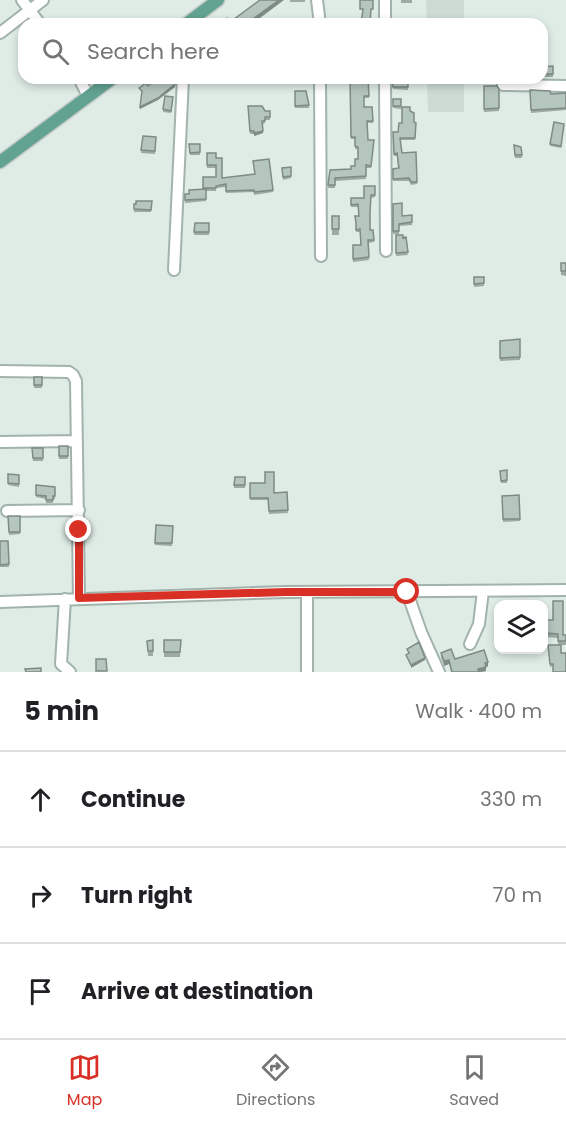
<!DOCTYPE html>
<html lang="en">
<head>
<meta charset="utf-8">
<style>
	body { margin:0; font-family:Poppins,sans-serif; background:#f6f6f6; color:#202124 }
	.controls { position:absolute; right:18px; bottom:18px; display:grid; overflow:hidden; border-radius:12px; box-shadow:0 3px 9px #0003 }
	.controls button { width:54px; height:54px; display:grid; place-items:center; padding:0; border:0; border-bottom:2px solid #e0e0e0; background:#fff; color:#202124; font:30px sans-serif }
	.stop { position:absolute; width:18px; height:18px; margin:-14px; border:4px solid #d93025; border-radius:50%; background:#fff }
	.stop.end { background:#d93025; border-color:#fff; box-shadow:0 2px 6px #0008 }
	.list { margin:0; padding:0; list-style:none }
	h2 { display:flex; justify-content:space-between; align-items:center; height:78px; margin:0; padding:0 24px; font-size:26px }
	h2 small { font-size:20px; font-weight:400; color:#757577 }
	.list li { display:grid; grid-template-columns:39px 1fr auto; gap:18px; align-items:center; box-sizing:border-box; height:96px; padding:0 24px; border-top:2px solid #e0e0e0 }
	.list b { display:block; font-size:22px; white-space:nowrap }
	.list em { font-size:20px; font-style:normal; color:#757577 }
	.icon { flex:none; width:33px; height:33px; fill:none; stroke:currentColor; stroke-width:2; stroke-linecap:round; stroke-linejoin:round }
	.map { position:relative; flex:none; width:566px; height:672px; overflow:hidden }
	.search { position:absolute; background:#fff; box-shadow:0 3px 9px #0003; left:18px; right:18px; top:18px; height:66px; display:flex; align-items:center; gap:15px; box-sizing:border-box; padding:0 21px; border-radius:18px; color:#757577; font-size:22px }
	.sheet { height:366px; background:#fff }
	nav { display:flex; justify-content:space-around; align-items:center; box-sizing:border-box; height:84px; border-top:2px solid #e0e0e0; background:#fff; font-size:16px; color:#757577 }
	nav a { display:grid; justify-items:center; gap:3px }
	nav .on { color:#d93025 }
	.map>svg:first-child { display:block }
</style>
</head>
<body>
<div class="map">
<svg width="566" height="672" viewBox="0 0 566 672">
	<rect width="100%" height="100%" fill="#dfebe5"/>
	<path fill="#cddbd4" d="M426 0H464V24H427Z
		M427 78H464V112H428Z"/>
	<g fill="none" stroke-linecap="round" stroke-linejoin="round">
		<defs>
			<path id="minor" d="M22 0 40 24
				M317 0 320 24
				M385 24V0
				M0 33 43 0
				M79 78 88 96
				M320 78 321 256
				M385 78 386 251
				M503 85 566 86
				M174 270 183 78
				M0 371 69 372 73 375 76 381 79 598
				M0 442 77 441
				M7 511 79 510
				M307 592V672
				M407 592 421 632 439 672
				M65 599 61 664 70 672
				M0 602 286 592 566 590
				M470 644 479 624 483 591"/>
			<path id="major" d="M186 24 218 0
				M0 162 113 78"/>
		</defs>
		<use href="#minor" stroke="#a2b3ac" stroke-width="14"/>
		<use href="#major" stroke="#c1c8c6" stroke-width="15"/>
		<use href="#minor" stroke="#fff" stroke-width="10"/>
		<use href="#major" stroke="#62a290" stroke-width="12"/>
	</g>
	<path fill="#9caaa3" d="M290 0H305V2H290Z
		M401 0H412V3H401Z
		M553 66V77H542V67Z
		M350 78H368L369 98H364V107H372L373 123H367L368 140H374L371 168H366V179L335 181V188H328L330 170 351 169 355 166 358 159V149H355V139H351Z
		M392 78H408V90L393 89Z
		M484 86 499 89V111L484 112Z
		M530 90 551 94 566 93V110L531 113Z
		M295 91 309 105V108H295Z
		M393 99H401V109L393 108Z
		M173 100 171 113 163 112V109Z
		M248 106 265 111H270V120H265V123L263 124V133L254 136V134H250Z
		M410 111 414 122 416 123 415 140H400L402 153 417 182V184L411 185 409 181H393V169L398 168 397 156H394L393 132H398Z
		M564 126 561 148 550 146V144Z
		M143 136 156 137 155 154 141 153Z
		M189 144H200V155H190Z
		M514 145 521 147 522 158H515Z
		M207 153 216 158 222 178 273 190V192L254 195V192L226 193V187L216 188V191H206V201L185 203V194H189L203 190V177H216V168H207Z
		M291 167V178L283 180 282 168Z
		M375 186V197L371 198 370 215V230H373L374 242 368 243 369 260 353 262V245H361L360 232H356V226L359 216 358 207H351V198H364Z
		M152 201 151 212H134V204Z
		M393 204 402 216 412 222V225L399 226V234H393Z
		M332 216H339V235H332Z
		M195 223H209V235H194Z
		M396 235 403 238 408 255 396 256Z
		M561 263H566V276L561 275Z
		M474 277H484V286L474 287Z
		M520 339V360L500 361V341Z
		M34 377H42V388H34Z
		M59 446H68V459H59Z
		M32 448H43V461H33Z
		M507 470V483H501L500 471Z
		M8 474 19 475V487L8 485Z
		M245 477V488H234V485Z
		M250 483 274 493 287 492 288 513 269 514 268 500H250Z
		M36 485 55 487V499H53V503H46V499L36 497Z
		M519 495 520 521 503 522 502 496Z
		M8 516H20V534L9 535Z
		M156 525 173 526 172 546 155 545Z
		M0 541H8L9 567H0Z
		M545 620 563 635H566V645H561L553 666 550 667 548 645H558V638L545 637Z
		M153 640V656H148L147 641Z
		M164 640H181L180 657H164Z
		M441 653 455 659 488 666 486 667V671L483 672H451L449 664 444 666 441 657Z"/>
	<path fill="#7f8b85" d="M279 0H284L252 24H246Z
		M176 78 175 87 158 100 140 109V107Z
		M263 131V133L254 136V133Z
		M425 658V660L411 668V665Z
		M449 660V664L444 666V661Z
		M488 662V666L486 667V671L478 672V669L485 663Z"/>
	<path fill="#b5c6be" stroke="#7f8b85" stroke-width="1.5" d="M260 0H279L246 24H221L220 23 227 18 230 22Z
		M360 0H373V9H371L370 24H361L363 9H360Z
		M553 66V74H542V67Z
		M158 78H176L175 84 158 98 140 107 142 91 139 88 146 83 148 86Z
		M350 78H368L369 96H364V107H372L373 121H367L368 140H374L371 166 366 165V176L335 178V185H328L330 170 351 169V166H355V159H358V147L355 146V137H351Z
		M392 78H408V87H393Z
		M484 86H497L499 89V108L484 109Z
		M530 90 550 91 551 94 566 93V108L531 110Z
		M295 91H306L309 105 295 106Z
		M165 96 173 97 171 111 163 109Z
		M393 99H401V106H393Z
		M248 106H262L265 111H270V117H265V121H262L263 131 254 133V131H250Z
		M402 107H410V111L414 113V122L416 123 415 138H400L402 153 416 152 417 182H411L409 178 393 179V169L399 168 397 153 394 154 393 132H398L399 123H402Z
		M554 122 564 124 561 146 550 144Z
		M143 136 156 137 155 151 141 150Z
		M189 144H200V152L190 153Z
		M514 145 521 147 522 155H515Z
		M207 153H216V158H222V178L255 174 253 161 269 159 273 190 254 192V190L226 191V184L216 186V188H203V177H216V165H207Z
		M291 167V176L283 177 282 168Z
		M364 186H375V195H371L370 213V230H373L374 240H368L369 257 353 259V245H361L360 229 356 230V223L355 216H359L358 204 351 205V198H364Z
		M206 189V199L185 200V194H189V190Z
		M136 201H152L151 210 134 209V204H136Z
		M402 203V216L412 215V222L399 224V231H393V204Z
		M332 216H339V229H332Z
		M195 223H209V232H194Z
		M396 235H403V238L406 237 408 252 396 253Z
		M561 263H566V271H561Z
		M474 277H484V283L474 284Z
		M520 339V357L500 358V341Z
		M34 377H42V385H34Z
		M59 446H68V456H59Z
		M32 448H43V458H33Z
		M507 470V480L501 481 500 471Z
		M265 472H274V493L287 492 288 510 269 511 268 498H250V483H265Z
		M8 474 19 475V484L8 483Z
		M235 477H245V485H234Z
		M36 485 55 487V496H53V500H46V496L36 495Z
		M519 495 520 519H503L502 496Z
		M8 516H20V532H9Z
		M156 525 173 526 172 543H155Z
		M0 541H8L9 564 0 565Z
		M553 601H563V635H566V641H558V634L545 633V620H553Z
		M153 640V651H148L147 641Z
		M164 640H181L180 652H164Z
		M419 642 425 658 411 665 406 655 409 653 407 649Z
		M548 645H561V653H566V672H553V664H550Z
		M451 649 455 659 484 650 488 662 485 663 486 667 478 669 479 672H452L449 660 444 661 441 653Z
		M96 659H106L107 671H96Z
		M41 668V672H26L25 669Z"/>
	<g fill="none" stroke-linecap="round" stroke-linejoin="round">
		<path stroke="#d93025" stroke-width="8" d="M79 530V598L286 592H407"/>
	</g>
</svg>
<div class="controls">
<button><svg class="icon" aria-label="layers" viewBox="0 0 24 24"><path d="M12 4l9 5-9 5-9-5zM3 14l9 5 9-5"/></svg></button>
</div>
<div class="stop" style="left:407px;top:592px"></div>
<div class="stop end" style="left:79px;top:530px"></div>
<div class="search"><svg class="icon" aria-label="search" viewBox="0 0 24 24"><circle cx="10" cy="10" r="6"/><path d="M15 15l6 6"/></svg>Search here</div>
</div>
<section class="sheet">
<h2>5 min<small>Walk · 400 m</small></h2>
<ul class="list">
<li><svg class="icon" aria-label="ahead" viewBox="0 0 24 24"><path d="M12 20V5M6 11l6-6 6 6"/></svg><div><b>Continue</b></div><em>330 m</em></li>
<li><svg class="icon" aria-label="right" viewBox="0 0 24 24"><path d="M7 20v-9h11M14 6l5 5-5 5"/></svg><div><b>Turn right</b></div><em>70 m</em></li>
<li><svg class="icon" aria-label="arrive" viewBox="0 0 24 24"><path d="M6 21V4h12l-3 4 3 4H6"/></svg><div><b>Arrive at destination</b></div></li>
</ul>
</section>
<nav>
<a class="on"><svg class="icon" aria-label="map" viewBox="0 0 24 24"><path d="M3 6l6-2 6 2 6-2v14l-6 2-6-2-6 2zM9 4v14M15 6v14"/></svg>Map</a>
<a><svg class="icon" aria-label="directions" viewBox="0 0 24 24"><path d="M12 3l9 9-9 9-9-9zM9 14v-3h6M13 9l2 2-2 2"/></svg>Directions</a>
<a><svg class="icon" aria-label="saved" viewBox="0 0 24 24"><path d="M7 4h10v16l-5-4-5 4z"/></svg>Saved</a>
</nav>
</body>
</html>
